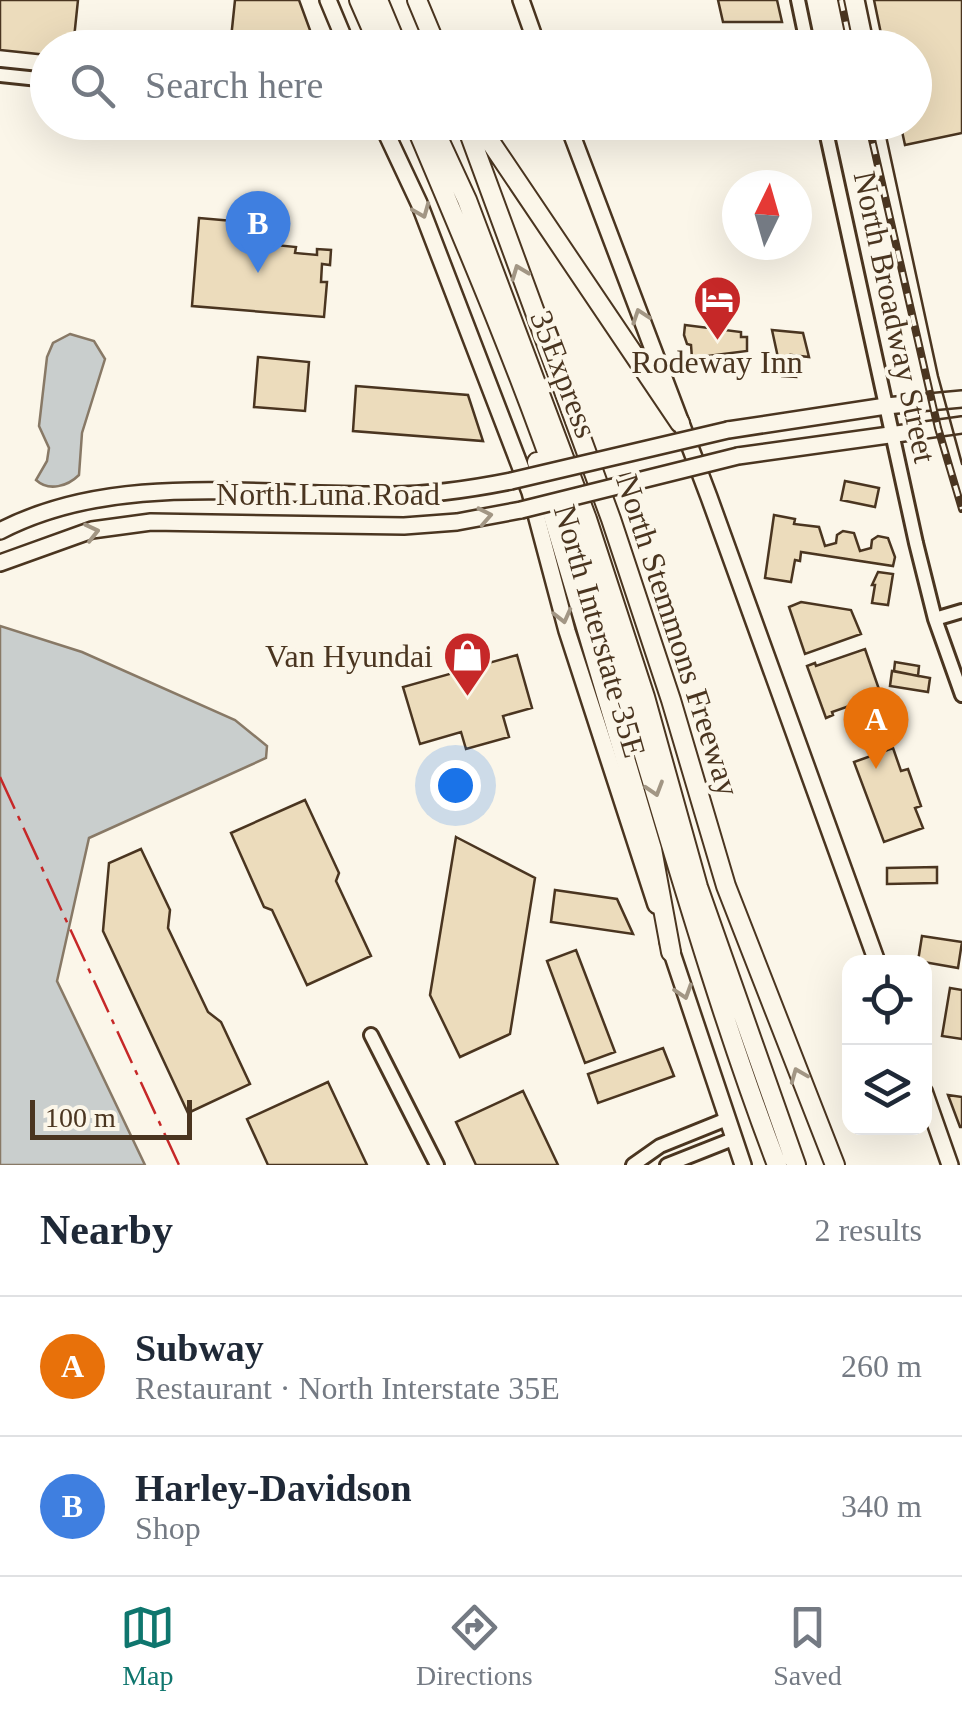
<!DOCTYPE html>
<html lang="en">
<head>
<meta charset="utf-8">
<style>
	body { margin:0; font-family:Georgia,serif; background:#f6f6f7; color:#1f2937 }
	.controls { position:absolute; right:30px; bottom:30px; display:grid; overflow:hidden; border-radius:20px; box-shadow:0 10px 40px #0002 }
	.controls button { width:90px; height:90px; display:grid; place-items:center; padding:0; border:0; border-bottom:2px solid #e0e1e3; background:#fff; color:#1f2937; font:50px sans-serif }
	.compass { position:absolute; left:722px; top:170px; width:90px; height:90px; border-radius:50%; background:#fff; box-shadow:0 10px 40px #0002; rotate:5deg }
	.scale { position:absolute; left:30px; bottom:25px; width:162px; box-sizing:border-box; padding-left:10px; border:5px solid #4a3520; border-top:0; font-size:28px; line-height:35px; white-space:nowrap; color:#4a3520; -webkit-text-stroke:8px #fbf6e9; paint-order:stroke }
	.you { position:absolute; left:455px; top:785px; width:35px; height:35px; margin:-25px; border:8px solid #fff; border-radius:50%; background:#1a73e8; box-shadow:0 0 0 15px #1a73e833 }
	.badge { display:grid; place-items:center; width:65px; height:65px; border-radius:50%; background:#0f766e; color:#fff; font-size:32px; font-weight:700 }
	.pin { position:absolute; translate:-50% -82px; filter:drop-shadow(0 2px 5px #0008) }
	.pin::after { content:''; position:absolute; top:52px; width:35px; height:30px; background:inherit; clip-path:polygon(0 0,100% 0,50% 100%) }
	.list { margin:0; padding:0; list-style:none }
	h2 { display:flex; justify-content:space-between; align-items:center; height:130px; margin:0; padding:0 40px; font-size:42px }
	h2 small { font-size:32px; font-weight:400; color:#747a83 }
	.list li { display:grid; grid-template-columns:65px 1fr auto; gap:30px; align-items:center; box-sizing:border-box; height:140px; padding:0 40px; border-top:2px solid #e0e1e3 }
	.list b { display:block; font-size:38px; white-space:nowrap }
	.list p { margin:0; font-size:32px; white-space:nowrap; color:#747a83 }
	.list em { font-size:32px; font-style:normal; color:#747a83 }
	.icon { flex:none; width:55px; height:55px; fill:none; stroke:currentColor; stroke-width:2; stroke-linecap:round; stroke-linejoin:round }
	.map { position:relative; flex:none; width:962px; height:1165px; overflow:hidden }
	.search { position:absolute; background:#fff; box-shadow:0 10px 40px #0002; left:30px; right:30px; top:30px; height:110px; display:flex; align-items:center; gap:25px; box-sizing:border-box; padding:0 35px; border-radius:55px; color:#747a83; font-size:38px }
	.sheet { height:410px; background:#fff }
	nav { display:flex; justify-content:space-around; align-items:center; box-sizing:border-box; height:140px; border-top:2px solid #e0e1e3; background:#fff; font-size:28px; color:#747a83 }
	nav a { display:grid; justify-items:center; gap:5px }
	nav .on { color:#0f766e }
	.map>svg:first-child { display:block }
</style>
</head>
<body>
<div class="map">
<svg width="962" height="1165" viewBox="0 0 962 1165">
	<rect width="100%" height="100%" fill="#fbf6e9"/>
	<path fill="#c9cecd" stroke="#887966" stroke-width="2.5" d="M70 334 94 341 105 359 82 433 79 475C68 486 49 492 36 480L47 461 49 448 39 426 47 357 53 343Z
		M0 626 82 652 235 720 267 746 266 758 89 838 57 981 145 1165H0Z"/>
	<path fill="#ecdcbc" stroke="#4a3520" stroke-width="2.5" d="M0 0H78L73 48H48V55L0 50Z
		M235 0H299L314 41 309 48H230Z
		M718 0H777L782 22H723Z
		M874 0H962V133L905 145 900 122H914V48H884Z
		M199 218 267 224 265 244 296 247 295 253 317 255V249L331 250 330 265 322 264 321 282H327L324 317 192 306Z
		M685 325 741 332V337H747V351L692 358 691 345 687 344 684 335Z
		M772 330 803 333 809 357 791 355 796 377 782 376Z
		M258 357 309 362 305 411 254 407Z
		M356 386 468 395 483 441 353 431Z
		M845 481 879 488 875 507 841 500Z
		M774 515 795 519 794 524 819 527 825 546 836 543 837 535 843 531 854 533 860 551 871 548 872 540 878 536 888 538 895 557 893 566 801 552 800 561 795 560 791 582 765 578Z
		M878 572 893 574 888 605 872 603 875 585H872Z
		M801 602 851 610 861 634 805 654 789 607Z
		M865 649 881 695 832 712 833 715 826 718 807 666 815 663 816 666Z
		M517 655 532 708 503 716 509 737 466 749 461 732 420 744 403 687Z
		M895 662 919 666 918 676 894 671Z
		M892 671 930 678 928 692 890 686Z
		M893 748 901 771 908 769 921 806 915 808 923 828 884 842 854 762Z
		M305 800 339 873 336 881 371 956 307 985 272 910 264 907 231 833Z
		M456 837 535 878 510 1034 460 1057 430 995Z
		M141 849 170 910 168 928 208 1012 221 1022 250 1084 188 1113 103 931 109 863Z
		M937 867V883L887 884V868Z
		M555 890 617 899 633 934 551 922Z
		M922 936 962 942 958 968 918 961Z
		M576 950 615 1052 585 1063 547 961Z
		M950 988 962 990V1039L942 1036Z
		M663 1048 674 1076 598 1103 588 1074Z
		M328 1082 367 1165H268L247 1119Z
		M523 1091 558 1165H476L456 1122Z
		M948 1095 962 1097V1127H960Z"/>
	<g fill="none" stroke-linecap="round" stroke-linejoin="round">
		<defs>
			<path id="minor" d="M798 0 808 48
				M0 75 48 80
				M824 122 916 543 935 619 962 695
				M935 619 962 611
				M371 1035 437 1165
				M633 1165 660 1146 727 1119
				M667 1165 733 1139"/>
			<path id="major" d="M328 0 348 48
				M521 0 538 48
				M381 122 419 203 530 492 567 631 656 905
				M567 122 709 497 877 962
				M728 430 886 406 962 399
				M738 456 962 425
				M0 531C117 470 263 497 390 495 431 495 471 489 511 481
				M0 563 92 530 151 522 404 526 457 522 521 510
				M668 941 743 1165
				M924 1091 950 1165"/>
			<path id="highway" d="M359 0 380 48
				M378 0 398 48
				M417 0 437 48
				M414 122C470 254 527 388 572 524 643 736 697 955 777 1165
				M431 122 467 200 587 519 645 697 698 887 796 1165
				M465 122 611 519 671 700 726 886 835 1165
				M477 122 680 423
				M537 462 652 849 671 952"/>
		</defs>
		<use href="#minor" stroke="#4a3520" stroke-width="18"/>
		<use href="#major" stroke="#4a3520" stroke-width="20"/>
		<use href="#highway" stroke="#4a3520" stroke-width="22"/>
		<use href="#minor" stroke="#fbf6e9" stroke-width="12"/>
		<use href="#major" stroke="#fbf6e9" stroke-width="15"/>
		<use href="#highway" stroke="#fbf6e9" stroke-width="18"/>
		<path stroke="#4a3520" stroke-width="2.5" d="M865 0 875 48
			M883 122 938 376 962 464"/>
		<defs>
			<path id="rail" d="M841 0 851 48
				M868 122 938 428 962 509"/>
		</defs>
		<use href="#rail" stroke="#4a3520" stroke-width="8"/>
		<use href="#rail" stroke="#fbf6e9" stroke-width="4" stroke-dasharray="11" stroke-linecap="butt"/>
		<defs>
			<path id="major-bridge" d="M511 481 728 430
				M521 510 738 456"/>
		</defs>
		<use href="#major-bridge" stroke="#4a3520" stroke-width="20" stroke-linecap="butt"/>
		<use href="#major-bridge" stroke="#fbf6e9" stroke-width="15"/>
		<path stroke="#c62828" stroke-width="2.5" stroke-dasharray="35 8 5 8" stroke-linecap="butt" d="M0 777 179 1165"/>
	</g>
	<defs><path id="oneway-chevron" d="M-2-3.5L2.5 0L-2 3.5" fill="none" stroke-width="1.6" stroke-linecap="round" stroke-linejoin="round" transform="scale(2.5)"/></defs>
	<g stroke="#a29684">
		<use href="#oneway-chevron" transform="translate(422 211) rotate(68)"/>
		<use href="#oneway-chevron" transform="translate(519 272) rotate(-111)"/>
		<use href="#oneway-chevron" transform="translate(640 316) rotate(-109)"/>
		<use href="#oneway-chevron" transform="translate(485 516) rotate(-11)"/>
		<use href="#oneway-chevron" transform="translate(92 532) rotate(-13)"/>
		<use href="#oneway-chevron" transform="translate(563 616) rotate(76)"/>
		<use href="#oneway-chevron" transform="translate(655 789) rotate(73)"/>
		<use href="#oneway-chevron" transform="translate(684 992) rotate(72)"/>
		<use href="#oneway-chevron" transform="translate(798 1075) rotate(-112)"/>
	</g>
	<defs>
		<symbol id="hotel-pin" viewBox="-11 -11 22 30"><path d="M0 17L-7.5 6A9.5 9.5 0 1 1 7.5 6Z" fill="#c62828" stroke="#fbf6e9"/><path d="M-6-4.5h1.5V1H6V5H4.5V3h-9V5H-6ZM-4 0a1.8 1.8 0 1 1 3.6 0ZM.5 0V-2.5h3Q6-2.5 6 0Z" fill="#fff"/></symbol>
		<symbol id="shop-pin" viewBox="-11 -11 22 30"><path d="M0 17L-7.5 6A9.5 9.5 0 1 1 7.5 6Z" fill="#c62828" stroke="#fbf6e9"/><path d="M-5-2.5h2.3a2.7 3.5 0 0 1 5.4 0H5L5.5 6h-11ZM-1.5-2.5h3a1.5 2.3 0 0 0-3 0Z" fill="#fff"/></symbol>
	</defs>
	<g fill-rule="evenodd">
		<use href="#hotel-pin" x="690" y="272" width="55" height="75"/>
		<use href="#shop-pin" x="440" y="628" width="55" height="75"/>
	</g>
	<g text-anchor="middle" stroke-width="8" stroke-linejoin="round" paint-order="stroke">
		<g font-size="32" fill="#4a3520" stroke="#fbf6e9">
			<text transform="translate(895 317) rotate(78)" y="11">North Broadway Street</text>
			<text transform="translate(564 374) rotate(69)" y="11">35Express</text>
			<text x="328" y="505">North Luna Road</text>
			<text transform="translate(600 631) rotate(74)" y="11">North Interstate 35E</text>
			<text transform="translate(678 635) rotate(72)" y="11">North Stemmons Freeway</text>
		</g>
		<g font-size="32" fill="#4a3520" stroke="#fbf6e9">
			<text x="717" y="373">Rodeway Inn</text>
			<text x="433" y="667" text-anchor="end">Van Hyundai</text>
		</g>
	</g>
</svg>
<div class="controls">
<button><svg class="icon" aria-label="locate" viewBox="0 0 24 24"><circle cx="12" cy="12" r="6"/><path d="M12 2v4M12 18v4M2 12h4M18 12h4"/></svg></button>
<button><svg class="icon" aria-label="layers" viewBox="0 0 24 24"><path d="M12 4l9 5-9 5-9-5zM3 14l9 5 9-5"/></svg></button>
</div>
<svg class="compass" viewBox="-18 -18 36 36"><path d="M0-13l5 13h-10z" fill="#e53935"/><path d="M0 13l5-13h-10z" fill="#747a83"/></svg>
<div class="scale">100 m</div>
<div class="you"></div>
<div class="pin badge" style="left:876px;top:769px;background:#e8710a">A</div>
<div class="pin badge" style="left:258px;top:273px;background:#3f7fe0">B</div>
<div class="search"><svg class="icon" aria-label="search" viewBox="0 0 24 24"><circle cx="10" cy="10" r="6"/><path d="M15 15l6 6"/></svg>Search here</div>
</div>
<section class="sheet">
<h2>Nearby<small>2 results</small></h2>
<ul class="list">
<li><span class="badge" style="background:#e8710a">A</span><div><b>Subway</b><p>Restaurant · North Interstate 35E</p></div><em>260 m</em></li>
<li><span class="badge" style="background:#3f7fe0">B</span><div><b>Harley-Davidson</b><p>Shop</p></div><em>340 m</em></li>
</ul>
</section>
<nav>
<a class="on"><svg class="icon" aria-label="map" viewBox="0 0 24 24"><path d="M3 6l6-2 6 2 6-2v14l-6 2-6-2-6 2zM9 4v14M15 6v14"/></svg>Map</a>
<a><svg class="icon" aria-label="directions" viewBox="0 0 24 24"><path d="M12 3l9 9-9 9-9-9zM9 14v-3h6M13 9l2 2-2 2"/></svg>Directions</a>
<a><svg class="icon" aria-label="saved" viewBox="0 0 24 24"><path d="M7 4h10v16l-5-4-5 4z"/></svg>Saved</a>
</nav>
</body>
</html>
